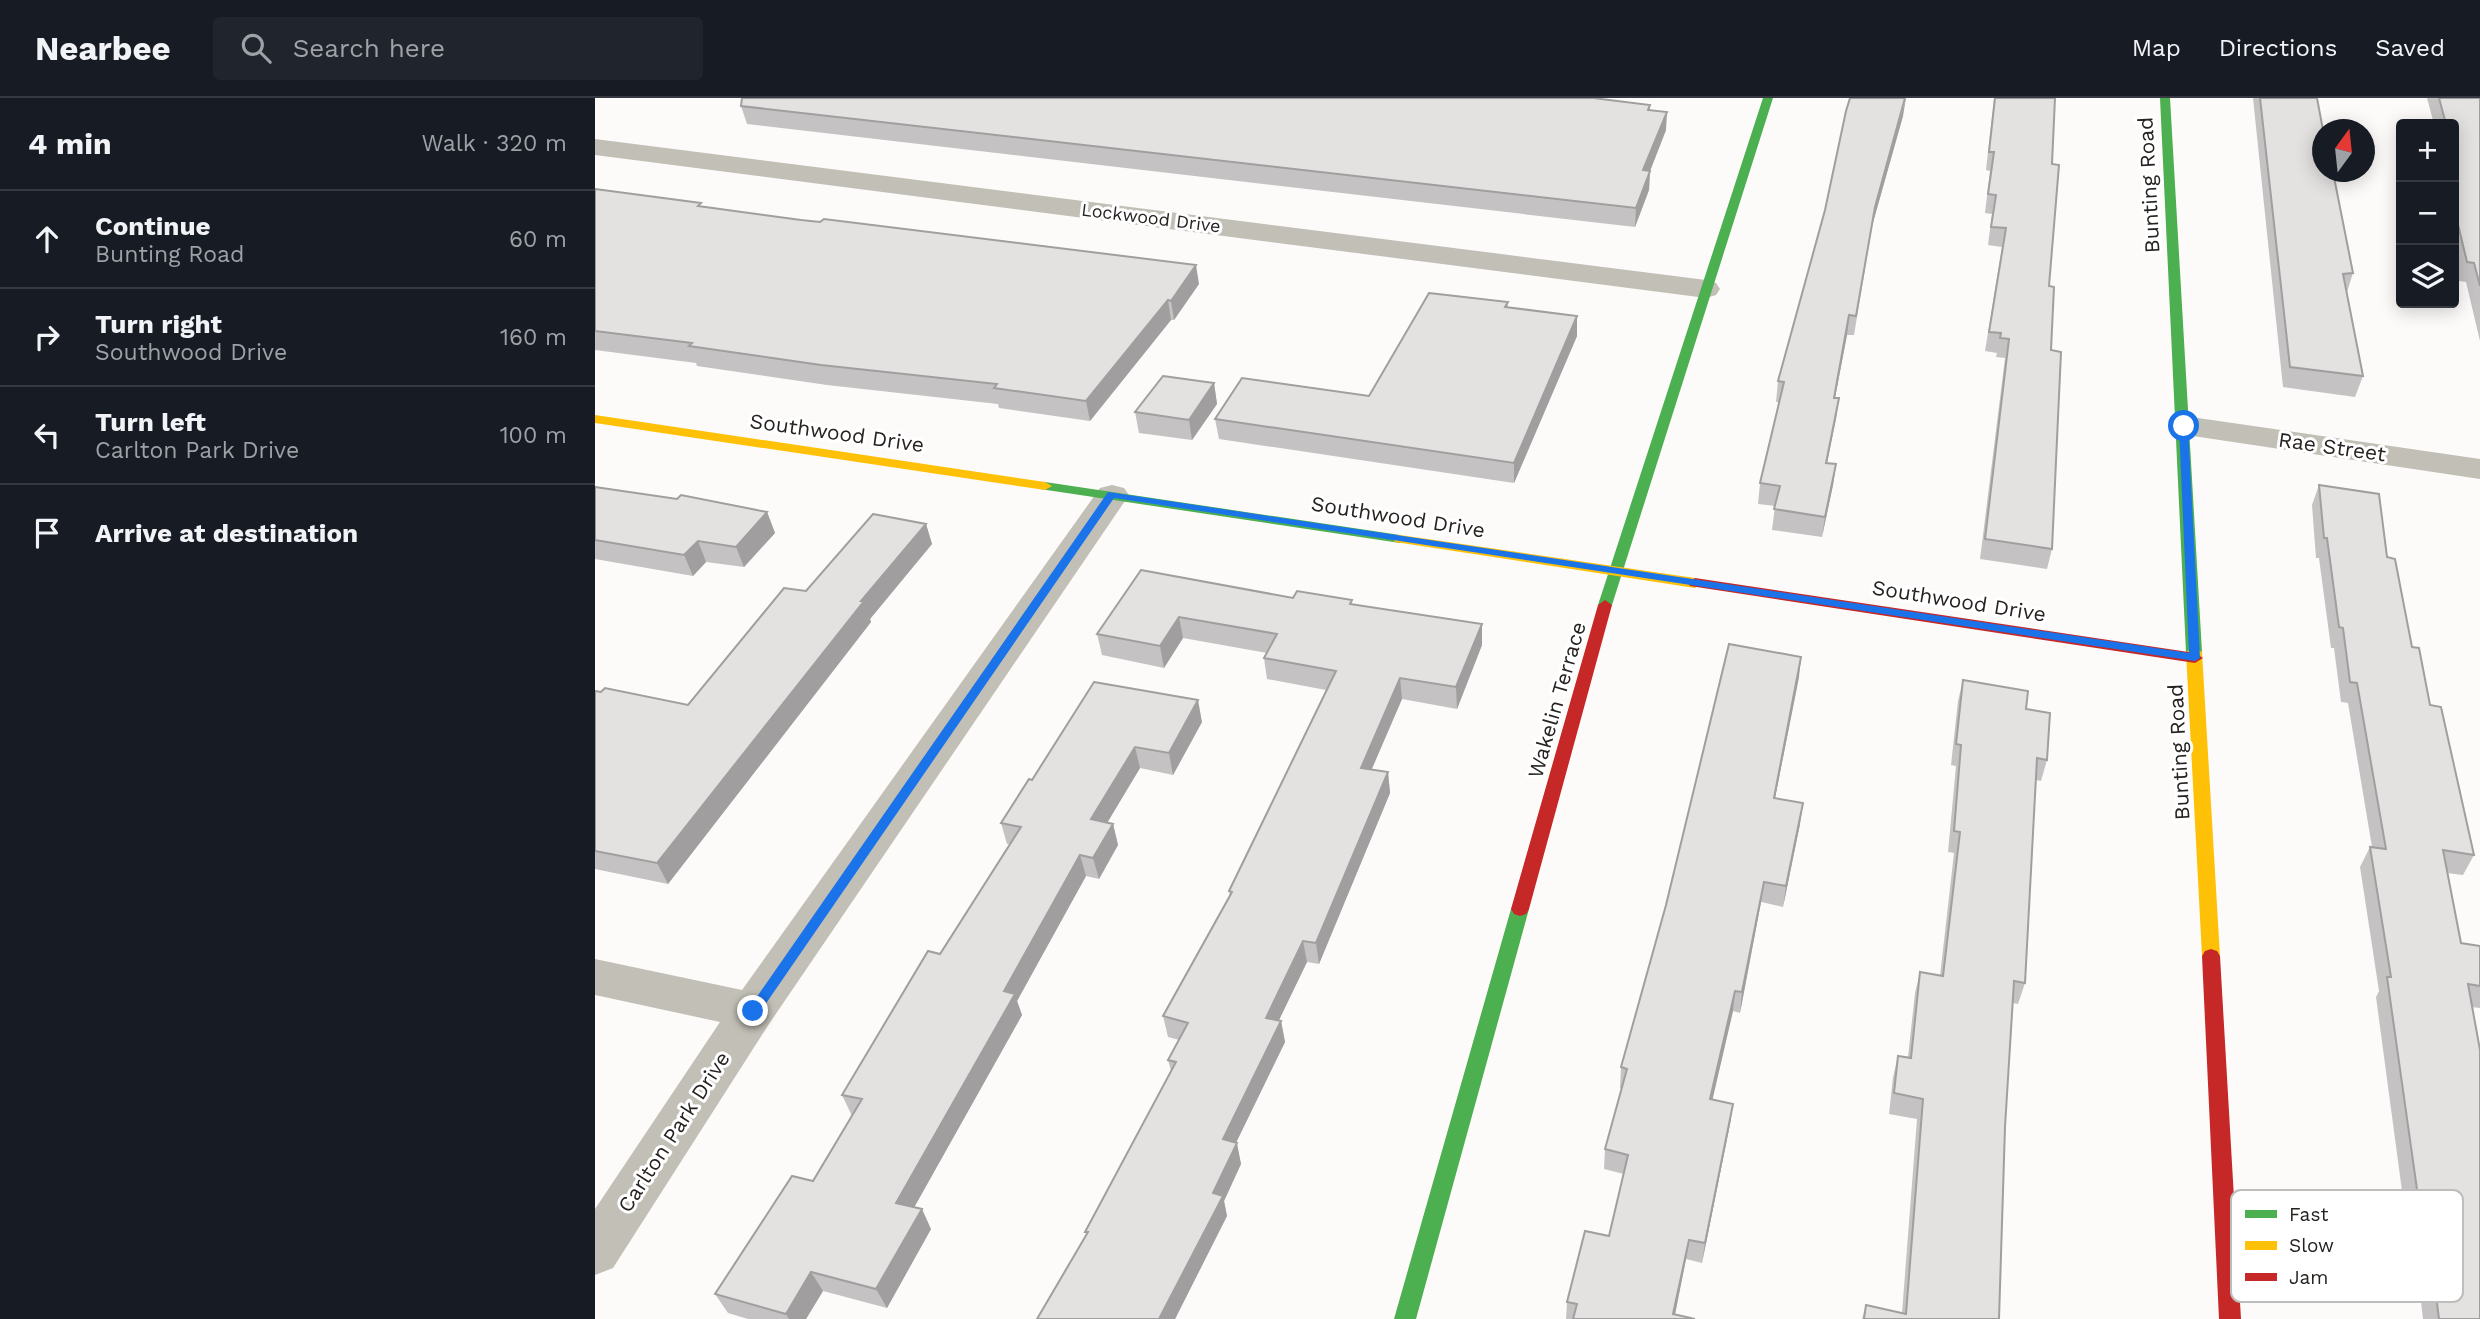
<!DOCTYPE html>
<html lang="en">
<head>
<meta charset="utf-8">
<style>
	body { margin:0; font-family:"Work Sans",sans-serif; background:#20242c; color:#f1f3f6 }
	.controls { position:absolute; right:21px; top:21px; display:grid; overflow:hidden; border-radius:7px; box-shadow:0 4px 18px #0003 }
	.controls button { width:63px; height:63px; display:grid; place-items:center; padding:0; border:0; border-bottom:2px solid #363941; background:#171b24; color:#f1f3f6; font:35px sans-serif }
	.compass { position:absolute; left:1717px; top:21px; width:63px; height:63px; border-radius:50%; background:#171b24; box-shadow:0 4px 18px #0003; rotate:15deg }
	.stop { position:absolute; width:21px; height:21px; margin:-16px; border:5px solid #1a73e8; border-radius:50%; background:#fff }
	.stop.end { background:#1a73e8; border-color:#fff; box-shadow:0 2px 7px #0008 }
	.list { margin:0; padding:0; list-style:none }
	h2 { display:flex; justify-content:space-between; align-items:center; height:91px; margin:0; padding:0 28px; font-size:30px }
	h2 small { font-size:23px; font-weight:400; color:#9ea1a6 }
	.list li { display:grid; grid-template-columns:46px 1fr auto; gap:21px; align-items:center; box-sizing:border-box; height:98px; padding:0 28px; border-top:2px solid #363941 }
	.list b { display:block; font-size:26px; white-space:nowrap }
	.list p { margin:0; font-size:23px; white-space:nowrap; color:#9ea1a6 }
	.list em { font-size:23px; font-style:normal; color:#9ea1a6 }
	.icon { flex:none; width:38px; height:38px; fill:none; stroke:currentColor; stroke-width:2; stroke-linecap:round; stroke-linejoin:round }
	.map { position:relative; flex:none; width:1885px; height:1221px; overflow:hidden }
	header { display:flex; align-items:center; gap:42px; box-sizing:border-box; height:98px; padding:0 35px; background:#171b24; border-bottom:2px solid #363941 }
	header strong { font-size:33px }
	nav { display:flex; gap:38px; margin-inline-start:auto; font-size:24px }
	.search { width:490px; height:63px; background:#20242c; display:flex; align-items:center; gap:18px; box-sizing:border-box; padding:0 24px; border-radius:7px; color:#9ea1a6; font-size:26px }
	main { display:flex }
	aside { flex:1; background:#171b24 }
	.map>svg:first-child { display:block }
</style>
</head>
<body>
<header>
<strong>Nearbee</strong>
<div class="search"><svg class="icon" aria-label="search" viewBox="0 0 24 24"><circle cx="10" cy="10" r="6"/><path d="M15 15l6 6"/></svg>Search here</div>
<nav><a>Map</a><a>Directions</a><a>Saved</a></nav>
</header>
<main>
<aside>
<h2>4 min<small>Walk · 320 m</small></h2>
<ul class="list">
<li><svg class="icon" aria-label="ahead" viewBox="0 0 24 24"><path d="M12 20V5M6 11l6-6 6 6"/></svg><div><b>Continue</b><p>Bunting Road</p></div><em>60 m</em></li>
<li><svg class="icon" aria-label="right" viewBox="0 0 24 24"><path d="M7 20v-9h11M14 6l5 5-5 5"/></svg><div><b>Turn right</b><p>Southwood Drive</p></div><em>160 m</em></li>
<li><svg class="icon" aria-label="left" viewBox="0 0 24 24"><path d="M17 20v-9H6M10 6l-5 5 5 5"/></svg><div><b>Turn left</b><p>Carlton Park Drive</p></div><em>100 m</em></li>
<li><svg class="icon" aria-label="arrive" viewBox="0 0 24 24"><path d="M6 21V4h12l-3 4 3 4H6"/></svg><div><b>Arrive at destination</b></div></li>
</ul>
</aside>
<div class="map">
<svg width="1885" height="1221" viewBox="0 0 1885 1221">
	<rect width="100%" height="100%" fill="#fdfbfa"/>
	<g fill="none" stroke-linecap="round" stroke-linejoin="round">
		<path fill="#c2bfb6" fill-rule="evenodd" d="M0 41 1111 182 1121 185 1125 191 1121 197 1111 200 0 57Z
			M1589 318 1885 361V381L1578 335 1573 328 1578 321Z
			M517 387 529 390 534 397 174 926 18 1170 0 1177V1111L125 924 0 897V861L147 892 505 390Z"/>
		<path fill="#4caf50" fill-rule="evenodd" d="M1168 0H1178L1017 507 1015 510H1005L1003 507Z
			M1565 0H1575L1607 554 1599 559 1591 554Z
			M450 384 805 437 812 441 805 445 445 391 443 388 445 385Z
			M925 804 931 806 934 811 821 1221H799L916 811 919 806Z"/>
		<path fill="#ffc107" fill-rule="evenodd" d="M0 317 450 384 457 388 450 392 0 325Z
			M805 437 1100 480 1107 485 1100 490 800 444 798 441 800 438Z
			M1599 549 1607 554 1625 858 1622 863 1616 865 1610 863 1607 858 1591 554Z"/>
		<path fill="#c62828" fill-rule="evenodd" d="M1100 480 1600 555 1608 560 1600 565 1095 488 1093 485Z
			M1010 502 1017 507 934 811 931 816 925 818 919 816 916 811 1003 507Z
			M1616 851 1622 853 1625 858 1646 1221H1624L1607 858 1610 853Z"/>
	</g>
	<path fill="#c4c2c2" d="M1399 0H1460L1457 66 1454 188 1456 252 1457 451 1452 471 1385 461 1410 260 1401 259 1402 255 1390 253 1407 149 1393 147 1397 116 1390 115 1395 73 1391 72Z
		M1658 0H1722L1727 74 1758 175 1752 194 1768 278 1760 299 1688 289Z
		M1832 0H1885V243L1871 184 1864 183 1859 160V26H1839Z
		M1055 7V12L1071 32 1055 73 1054 92 1040 129 152 26 146 8Z
		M1308 18 1277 128 1259 237H1252L1240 300H1244L1232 365 1241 366 1238 387 1227 439 1177 432 1180 408 1163 406 1165 385 1184 304H1181L1183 283 1230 112Z
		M0 91 108 109 604 186 579 222H576L495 323 404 310 403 306 232 287 102 268 101 265 0 252Z
		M913 204V209L982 218V238L919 385 624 341 620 321 774 298Z
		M619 285 622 306 597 342 544 335 540 314Z
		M1724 387 1792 459 1817 549 1879 757 1868 777 1852 775 1866 845 1885 848V910L1877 909 1885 1221H1828L1821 1161 1816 1160 1781 899 1784 893 1765 769 1775 749H1777L1753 605 1746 604 1739 550H1736L1724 460H1721L1717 407Z
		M0 389 172 414 180 435 149 469 111 464 98 478 0 461Z
		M331 426 337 446 275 521 276 524 73 786 0 771V593L93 607 211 493Z
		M546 472 698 500 758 506 887 547 862 611 807 601 777 671 793 674 795 695 724 866 712 864 683 923H686L690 944 641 1045 646 1066 629 1103 632 1118 580 1221H442L492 1137 490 1134 576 973 573 962 584 942 573 939 568 918 635 798 634 793 731 592 672 581 669 560 672 555 588 540 569 570 507 557 502 536Z
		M1204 579 1180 700 1205 726 1188 809 1166 804 1145 915 1138 913 1117 1002 1138 1006 1135 1026 1107 1165 1091 1161 1080 1217 1100 1221H971L972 1204 1014 1138 1029 1076 1009 1071 1010 1051 1027 990H1025L1026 969Z
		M1368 582 1431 611 1452 662 1446 683 1441 682 1430 885 1423 906 1418 905 1410 1029 1404 1221H1267L1271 1207 1307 1215 1322 1021 1294 1016 1298 979 1303 958 1313 959 1320 895 1325 874 1345 878 1359 755 1353 754 1361 668 1356 667 1363 603Z
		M607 624 578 677 545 670 512 724 518 726 523 747 504 781 491 778 422 903 427 917 319 1109 336 1131 292 1210 228 1193 211 1221H153L133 1215 120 1196 218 1083 257 1018 247 997 345 856 415 746H412L406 725 437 682Z"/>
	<path fill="#a09e9e" d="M1311 0 1308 18 1277 128 1259 237 1280 109Z
		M1072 14 1071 32 1048 91V72Z
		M1055 73 1054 92 1040 129 1041 110Z
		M601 167 604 186 579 222 576 203Z
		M573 202 576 222 495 323 491 303Z
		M1254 217 1252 237 1236 320 1239 300Z
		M982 218V238L919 385V365Z
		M619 285 622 306 597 342 594 322Z
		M1244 300 1241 321 1228 385 1231 365Z
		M1241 366 1238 387 1227 439 1230 419Z
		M172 414 180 435 149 469 141 449Z
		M331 426 337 446 275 521 276 524 73 786 62 765 266 503Z
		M103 443 111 464 98 478 89 457Z
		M584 519 588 540 569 570 565 548Z
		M887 526V547L862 611 861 589Z
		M1206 559 1204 579 1176 720 1179 700Z
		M805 580 807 601 768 691 766 670Z
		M603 602 607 624 578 677 574 655Z
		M540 649 545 670 502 742 496 721Z
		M793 674 795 695 724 866 721 845Z
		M1208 705 1205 726 1188 809 1191 788Z
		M518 726 523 747 504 781 498 760Z
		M485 757 491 778 422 903 427 917 311 1124 301 1105 409 893Z
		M1169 784 1166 804 1145 915 1147 894Z
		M708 843 712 864 675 941 671 920Z
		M1140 893 1138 913 1113 1021 1115 1001Z
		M686 923 690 944 633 1061 628 1041Z
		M1138 1006 1135 1026 1107 1165 1110 1145Z
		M642 1045 646 1066 629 1103 632 1118 580 1221H564L618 1095Z
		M327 1111 336 1131 292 1210 281 1191Z
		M1094 1142 1091 1161 1079 1221 1078 1216Z
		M216 1174 228 1193 211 1221H194L191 1216Z"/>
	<path fill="#e4e2e1" stroke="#a09e9e" stroke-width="2" d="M147 0H998L1055 7 1053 12 1072 14 1048 72 1055 73 1041 110 146 8Z
		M1255 0H1310L1280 109 1261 218 1254 217 1239 300H1244L1231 365 1241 366 1230 419 1179 411 1185 388 1165 385 1189 284 1183 283 1230 112 1251 13Z
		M1400 0H1460L1457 66 1464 67 1454 188 1459 189 1456 252 1466 254 1457 451 1390 441 1414 241 1405 240 1406 235 1394 234 1411 130 1396 129 1401 97 1393 96 1399 54H1394Z
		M1665 0H1722L1728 32 1727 74H1738L1758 175 1748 176 1768 278 1695 269Z
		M1844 0H1885V188L1879 165 1872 164 1859 110V26H1851Z
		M0 91 106 105 103 108 206 122 225 124 229 121 601 167 576 203 573 202 491 303 399 290 402 286 226 267 94 248 97 245 0 233Z
		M834 195 913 204 910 209 982 218 919 365 620 321 647 280 774 298Z
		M568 278 619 285 594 322 540 314Z
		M1724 387 1784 396 1792 459 1800 461 1817 549 1824 550 1835 607 1846 609 1879 757 1848 752 1866 845 1885 848V888L1873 886 1885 952V1221H1844L1834 1142 1829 1141 1792 879H1796L1775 749 1791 751 1762 585 1755 584 1748 530 1744 529 1732 440H1729Z
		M0 389 82 401 86 397 172 414 141 449 103 443 89 457 0 442Z
		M278 416 331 426 266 503H269L62 765 0 753V593L6 594 10 590 93 607 189 490 211 493Z
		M546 472 698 500 702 493 757 502 755 506 887 526 861 589 805 580 766 670 793 674 721 845 708 843 671 920 686 923 628 1041 642 1045 618 1095 628 1098 564 1221H442L493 1134H490L581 964 573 962 593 925 568 918 637 794 634 793 741 573 669 560 682 536 584 519 565 548 502 536Z
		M1134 546 1206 559 1179 700 1208 705 1191 788 1169 784 1147 894 1140 893 1115 1001 1138 1006 1110 1145 1094 1142 1078 1216 1100 1221H978L982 1206 972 1204 990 1133 1014 1138 1033 1057 1010 1051 1032 971 1026 969 1071 807Z
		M1368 582 1433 593 1431 611 1455 615 1452 662 1442 660 1430 885 1419 883 1410 1029 1404 1221H1269L1271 1207 1311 1216 1328 1001 1299 995 1303 958 1316 960 1325 874 1348 878 1365 734 1359 733 1366 647 1361 646Z
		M499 584 603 602 574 655 540 649 496 721 518 726 498 760 485 757 409 893 420 896 301 1105 327 1111 281 1191 216 1174 191 1216 120 1196 197 1078 218 1083 267 1001 247 997 333 853 345 856 426 729 406 725 434 681 437 682Z"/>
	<path fill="#1a73e8" d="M1589 325 1593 328 1605 560 1600 563 519 400 163 917H153L152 913 513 394 1594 555 1584 328Z"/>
	<g text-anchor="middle" stroke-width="6" stroke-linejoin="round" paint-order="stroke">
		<g font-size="18" fill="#252220" stroke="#fff">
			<text transform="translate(556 120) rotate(7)" y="6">Lockwood Drive</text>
		</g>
		<g font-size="21" fill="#252220" stroke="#fff">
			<text transform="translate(1554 87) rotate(-93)" y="7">Bunting Road</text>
			<text transform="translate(242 335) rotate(8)" y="7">Southwood Drive</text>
			<text transform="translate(1737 349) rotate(8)" y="7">Rae Street</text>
			<text transform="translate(803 419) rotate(9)" y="7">Southwood Drive</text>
			<text transform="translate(1364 503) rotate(9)" y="7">Southwood Drive</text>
			<text transform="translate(962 602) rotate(-74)" y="7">Wakelin Terrace</text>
			<text transform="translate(1584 654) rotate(-93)" y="7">Bunting Road</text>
			<text transform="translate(79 1034) rotate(-57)" y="7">Carlton Park Drive</text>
		</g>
	</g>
	<rect x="1636" y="1092" width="232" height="112" rx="10" fill="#fff" stroke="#bebdbc" stroke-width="2"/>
	<rect x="1650" y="1112" width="32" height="8" fill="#4caf50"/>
	<rect x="1650" y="1143" width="32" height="9" fill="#ffc107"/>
	<rect x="1650" y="1175" width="32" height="8" fill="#c62828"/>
	<g font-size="19" fill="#252220">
		<text x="1694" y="1123">Fast</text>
		<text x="1694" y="1154">Slow</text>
		<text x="1694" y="1186">Jam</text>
	</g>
</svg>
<div class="controls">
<button>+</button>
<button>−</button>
<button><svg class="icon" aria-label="layers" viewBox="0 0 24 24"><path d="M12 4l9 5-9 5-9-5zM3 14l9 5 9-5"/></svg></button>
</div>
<svg class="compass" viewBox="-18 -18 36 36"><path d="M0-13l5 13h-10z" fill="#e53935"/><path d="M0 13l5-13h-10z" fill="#9ea1a6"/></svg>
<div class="stop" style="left:1589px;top:328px"></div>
<div class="stop end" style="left:158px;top:913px"></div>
</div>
</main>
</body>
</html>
